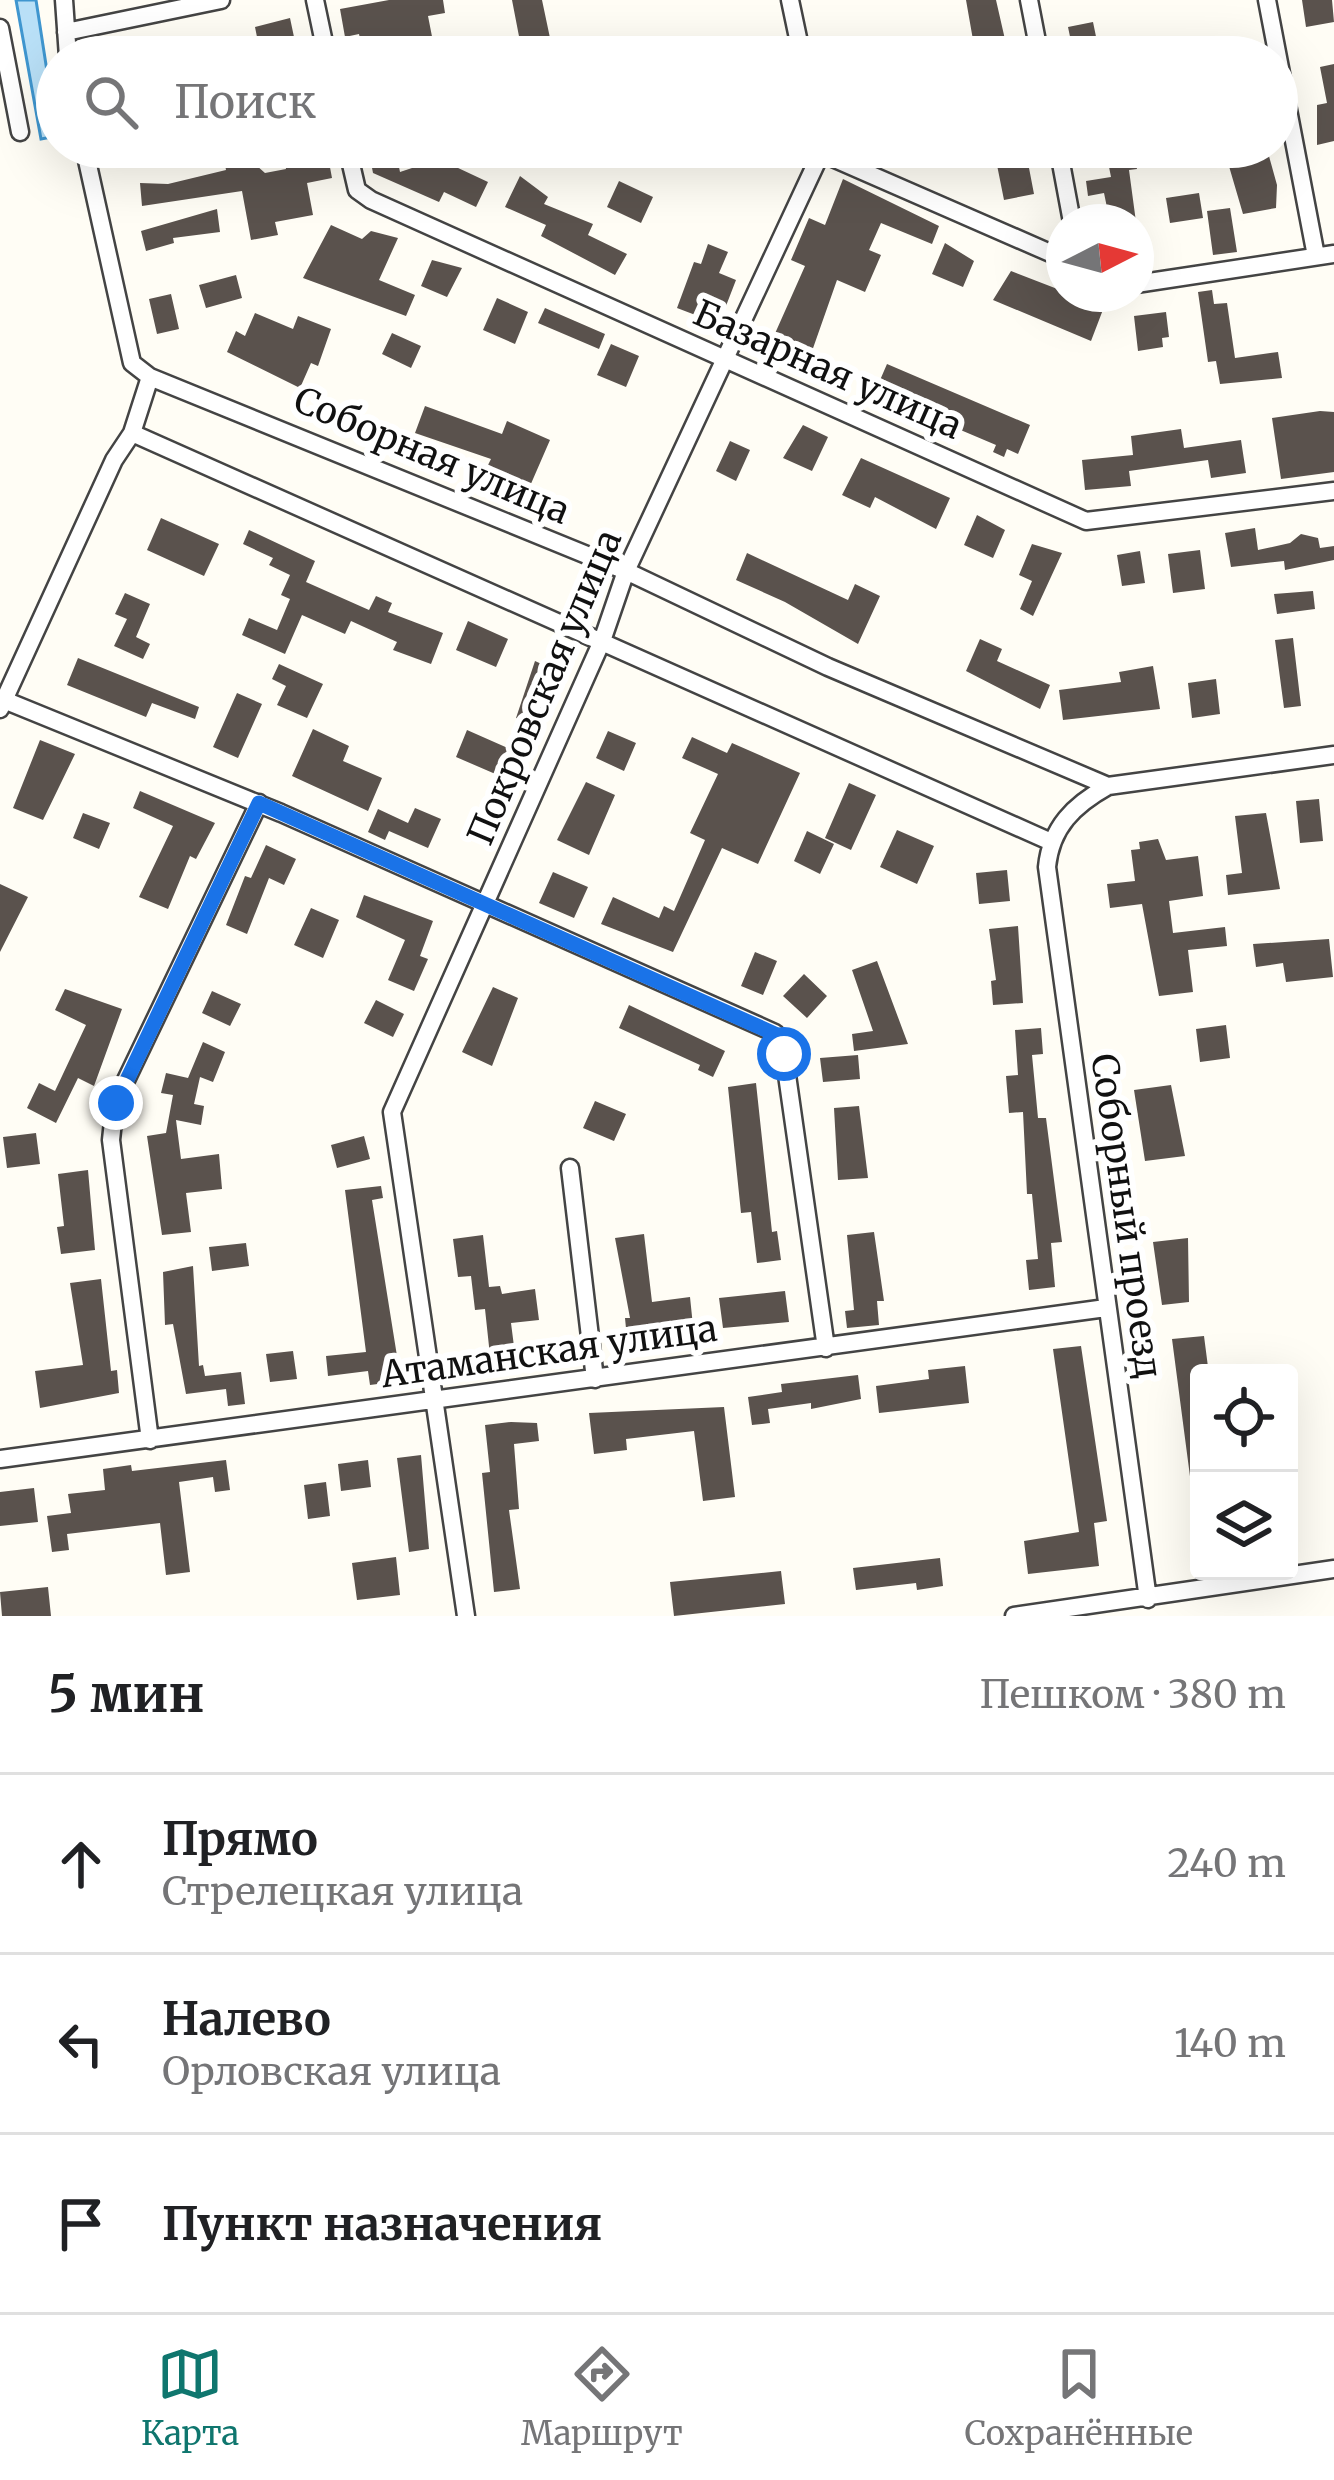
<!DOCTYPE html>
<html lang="ru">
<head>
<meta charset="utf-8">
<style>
	body { margin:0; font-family:Merriweather,serif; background:#f2f2f2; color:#202124 }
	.controls { position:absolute; right:36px; bottom:36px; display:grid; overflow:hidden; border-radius:12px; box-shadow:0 12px 48px #0002 }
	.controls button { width:108px; height:108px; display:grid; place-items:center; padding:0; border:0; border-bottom:3px solid #e0e0e0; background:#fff; color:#202124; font:60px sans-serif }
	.compass { position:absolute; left:1046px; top:204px; width:108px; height:108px; border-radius:50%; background:#fff; box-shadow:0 12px 48px #0002; rotate:84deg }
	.stop { position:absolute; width:36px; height:36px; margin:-27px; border:9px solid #1a73e8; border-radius:50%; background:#fff }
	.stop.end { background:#1a73e8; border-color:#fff; box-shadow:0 3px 12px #0008 }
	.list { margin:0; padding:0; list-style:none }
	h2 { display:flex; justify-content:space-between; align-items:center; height:156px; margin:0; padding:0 48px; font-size:51px }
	h2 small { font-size:39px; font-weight:400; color:#757577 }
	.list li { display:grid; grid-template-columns:78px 1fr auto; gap:36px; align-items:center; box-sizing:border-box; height:180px; padding:0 48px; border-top:3px solid #e0e0e0 }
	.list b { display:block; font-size:45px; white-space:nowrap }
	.list p { margin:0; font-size:39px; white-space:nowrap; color:#757577 }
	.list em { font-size:39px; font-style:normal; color:#757577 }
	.icon { flex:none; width:66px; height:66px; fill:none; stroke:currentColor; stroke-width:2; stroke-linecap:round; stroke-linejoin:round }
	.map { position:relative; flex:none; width:1334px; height:1616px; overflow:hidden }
	.search { position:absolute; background:#fff; box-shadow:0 12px 48px #0002; left:36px; right:36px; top:36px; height:132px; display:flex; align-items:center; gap:30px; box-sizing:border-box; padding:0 42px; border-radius:66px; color:#757577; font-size:45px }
	.sheet { height:696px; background:#fff }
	nav { display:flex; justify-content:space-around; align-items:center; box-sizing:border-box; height:168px; border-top:3px solid #e0e0e0; background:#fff; font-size:33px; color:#757577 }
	nav a { display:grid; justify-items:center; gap:6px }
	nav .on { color:#0f766e }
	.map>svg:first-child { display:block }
</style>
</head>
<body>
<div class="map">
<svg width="1334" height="1616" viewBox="0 0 1334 1616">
	<rect width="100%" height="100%" fill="#fffdf5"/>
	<path fill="#b9e0f7" stroke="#3f96cf" stroke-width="3" d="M16 0H36L57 136 41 139Z"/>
	<path fill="#5a524d" d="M389 0H443L445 13 428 16 436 57H364L359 34 345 37 340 9Z
		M512 0H542L554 57H523Z
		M966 0H996L1009 57H976Z
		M1302 0H1332L1334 22 1306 27Z
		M290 18 298 56 261 57 255 27Z
		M1093 22 1099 51 1074 56 1068 27Z
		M1334 64V141L1317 145V105L1327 103 1320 67Z
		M236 147 239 159 248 158 265 173 286 169 282 147H307L311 166 329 162 332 178 307 183 313 215 275 222 278 235 251 240 242 191 142 206 140 183 168 184 226 170 223 154Z
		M368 147H395L400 172 427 163 434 147H465L456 167 488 182 476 207 444 192 439 202 373 173Z
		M1025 147 1034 194 1004 200 994 150Z
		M1105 147H1132L1137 169 1129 170 1136 222H1110L1104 193 1088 196 1086 181 1111 177Z
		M1267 149 1277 185 1276 208 1243 214 1226 156Z
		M520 176 548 197 544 204 593 224 588 235 627 254 615 275 541 236 546 225 505 207Z
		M843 179 939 226 932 244 881 223 869 250 881 255 865 292 837 280 805 371 781 361 784 354 769 347 805 266 791 260 809 218 825 225Z
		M619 181 653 197 641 223 607 207Z
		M1199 193 1203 218 1170 223 1166 198Z
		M1230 208 1237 252 1213 255 1207 211Z
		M217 209 220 232 173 238 174 243 146 251 141 231Z
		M331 225 362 239 371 231 398 238 379 280 415 295 406 316 303 278Z
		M945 243 974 261 963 287 932 274Z
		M708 244 728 252 719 273 736 280 719 324 677 308 694 262 701 264Z
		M432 260 462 268 447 297 421 286Z
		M1011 271 1104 307 1091 341 993 300Z
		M236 275 242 298 206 308 199 285Z
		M1212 290 1214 304 1227 303 1235 358 1278 352 1282 378 1220 384 1216 361 1208 362 1198 292Z
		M171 294 179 329 157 334 149 299Z
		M497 298 528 312 515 344 483 330Z
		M545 308 605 334 599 349 538 323Z
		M1166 312 1169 337 1162 338 1163 347 1138 351 1134 316Z
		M255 313 293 329 298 316 331 329 318 366 311 363 300 388 227 352 236 331 245 336Z
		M392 333 421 346 411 368 382 354Z
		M611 344 639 356 626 387 597 375Z
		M887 364 1030 425 1018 454 1007 449 1004 457 993 452 996 445 937 420 942 406 910 393 904 407 874 394Z
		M425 406 502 434 507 421 550 440 530 486 487 467 491 459 415 433Z
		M1320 411 1334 412V472L1281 479 1272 418Z
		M803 425 828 437 812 471 783 458Z
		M1181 429 1184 448 1241 440 1246 473 1211 478 1208 460 1129 471 1131 486 1085 490 1082 460 1133 455 1131 436Z
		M730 441 750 450 736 481 716 471Z
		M861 458 950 498 936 529 875 497 870 508 842 495Z
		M977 515 1005 530 993 558 964 545Z
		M161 518 219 544 204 576 147 550Z
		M1255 528 1258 550 1290 543 1301 534 1318 538 1320 548 1334 546V560L1285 570 1284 561 1231 567 1225 533Z
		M249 530 315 561 306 582 369 610 376 596 392 603 388 612 443 633 431 664 393 650 397 642 351 621 345 634 302 615 285 654 242 635 249 618 277 630 290 599 281 595 290 575 269 565 273 558 243 544Z
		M1032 544 1062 553 1033 616 1020 609 1032 581 1019 575Z
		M1200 550 1205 589 1173 593 1168 554Z
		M1140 551 1145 583 1122 586 1117 555Z
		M747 553 848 600 855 584 880 596 858 644 785 602 736 580Z
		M1313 591 1315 609 1277 614 1274 594Z
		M125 593 150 604 136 637 150 644 143 659 114 646 127 619 115 614Z
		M468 621 508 639 496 667 456 650Z
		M1293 638 1301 706 1284 708 1275 640Z
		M980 639 1002 649 997 661 1050 685 1040 709 966 671Z
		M78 658 199 707 195 719 152 703 146 717 67 685Z
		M535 661 559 672 540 728 516 718Z
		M279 664 323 684 307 718 277 705 286 686 272 679Z
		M1153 666 1160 709 1063 720 1059 690 1121 682 1119 672Z
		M1216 679 1220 714 1192 718 1188 683Z
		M237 693 262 704 238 758 213 747Z
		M313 729 349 746 343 761 382 778 368 811 292 776Z
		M467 730 512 750 500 776 456 757Z
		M608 731 636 743 624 771 596 758Z
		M692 737 727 753 732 743 800 773 758 864 722 848 673 952 601 924 613 897 659 918 664 906 674 911 705 840 690 833 718 774 682 758Z
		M40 740 75 754 43 820 13 808Z
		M586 782 615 795 589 855 557 840Z
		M849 783 876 795 851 850 825 838Z
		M140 791 215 823 196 859 190 856 168 909 139 897 173 826 133 808Z
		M1319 799 1323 841 1300 843 1296 801Z
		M415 808 441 819 428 848 389 831 385 840 368 832 378 809 408 823Z
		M83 813 110 823 99 849 73 838Z
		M1266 813 1280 889 1228 895 1226 875 1242 873 1235 816Z
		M897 830 934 846 917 884 880 867Z
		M807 831 834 844 820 874 794 861Z
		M1158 839 1166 860 1198 856 1203 896 1169 901 1173 933 1225 927 1227 946 1188 950 1193 992 1159 996 1142 904 1110 908 1107 884 1135 881 1131 850 1140 849 1139 842Z
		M266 845 296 859 284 885 269 878 247 934 226 925 245 876 251 878Z
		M1007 870 1010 901 979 904 976 873Z
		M553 872 588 887 574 918 539 903Z
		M0 884 28 897 0 952Z
		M364 895 433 921 420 956 428 959 414 991 388 980 405 940 356 917Z
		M311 908 339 920 323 958 294 945Z
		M1018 926 1023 1003 993 1005 991 981 996 980 989 929Z
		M1329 939 1333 977 1286 982 1283 963 1256 967 1253 944Z
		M755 952 777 961 763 995 741 986Z
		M877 961 908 1044 854 1051 852 1034 873 1031 852 970Z
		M804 974 827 996 807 1018 783 996Z
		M493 987 518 998 492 1066 462 1052Z
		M65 989 122 1009 94 1086 78 1078 56 1123 27 1108 39 1083 55 1091 86 1025 55 1010Z
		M212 991 241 1004 230 1026 202 1013Z
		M376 1000 404 1014 393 1037 364 1023Z
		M629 1005 725 1051 713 1077 698 1070 700 1065 619 1028Z
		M1226 1025 1230 1058 1200 1062 1196 1029Z
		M1041 1028 1043 1054 1032 1055 1038 1118H1046L1062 1242 1051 1243 1055 1287 1029 1290 1026 1260 1038 1259 1032 1194H1027L1023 1112 1009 1113 1006 1076 1018 1075 1015 1030Z
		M203 1042 225 1052 213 1082 200 1077 194 1104 204 1106 201 1125 176 1120 181 1159 219 1154 222 1189 186 1193 191 1232 162 1235 147 1136 166 1133 173 1095 161 1093 166 1073 188 1078Z
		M858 1055 860 1079 823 1082 820 1058Z
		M756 1083 772 1232 777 1231 781 1260 757 1263 751 1212 741 1213 728 1087Z
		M1171 1085 1185 1156 1145 1161 1134 1090Z
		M595 1101 626 1114 614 1141 583 1128Z
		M859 1106 868 1178 838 1180 834 1108Z
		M36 1133 40 1164 7 1168 3 1137Z
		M364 1136 370 1159 337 1168 331 1145Z
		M88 1170 95 1250 61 1254 57 1227 64 1226 58 1174Z
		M381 1186 383 1198 372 1200 401 1381 370 1385 368 1371 328 1376 326 1356 366 1352 345 1190Z
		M874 1232 884 1301H877L879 1325 847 1328 845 1311 854 1310 847 1235Z
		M644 1234 652 1302 690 1297 693 1326 657 1330 659 1345 628 1349 625 1318H630L615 1238Z
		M483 1235 489 1287 500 1286 502 1294 535 1289 539 1320 511 1323 516 1362 491 1365 485 1309 475 1310 471 1276 458 1277 453 1239Z
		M1188 1238 1189 1302 1162 1305 1153 1242Z
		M246 1243 249 1266 212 1271 209 1247Z
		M193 1266 199 1366 203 1365 205 1376 241 1372 245 1404 228 1406 226 1389 186 1394 173 1324 165 1325 163 1272Z
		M101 1279 111 1371 117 1370 119 1393 40 1408 35 1371 83 1365 70 1283Z
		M785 1291 789 1322 723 1328 719 1298Z
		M1204 1336 1208 1367 1199 1368V1483L1191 1484 1172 1339Z
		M1081 1346 1107 1521 1094 1523 1099 1566 1028 1574 1024 1541 1079 1532 1053 1349Z
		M293 1351 297 1379 270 1382 266 1354Z
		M965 1366 969 1403 879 1413 876 1386 929 1379 928 1370Z
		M858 1375 861 1399 811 1409V1403L768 1409 770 1423 752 1425 748 1397 782 1392 781 1384Z
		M724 1407 735 1497 703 1501 694 1431 626 1439 627 1450 594 1454 589 1413Z
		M511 1422 537 1423 539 1441 514 1444 519 1509 509 1510 520 1589 494 1592 482 1473 490 1472 485 1425Z
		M421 1455 429 1549 409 1552 397 1458Z
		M226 1460 230 1490 215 1492 213 1477 179 1482 190 1572 166 1575 160 1523 67 1534 69 1550 52 1552 47 1516 71 1513 68 1494 105 1490 103 1469 131 1465 132 1471Z
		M368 1460 371 1487 341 1491 338 1464Z
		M326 1482 330 1516 308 1519 304 1485Z
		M34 1488 38 1522 0 1526V1492Z
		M396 1557 400 1595 357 1600 352 1563Z
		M940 1558 943 1586 917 1590 916 1583 856 1590 853 1568Z
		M781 1571 785 1604 674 1616 670 1582Z
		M48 1587 51 1616H2L0 1592Z"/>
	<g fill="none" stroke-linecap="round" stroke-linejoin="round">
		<defs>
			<path id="minor" d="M64 0 68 57
				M315 0 327 57
				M790 0 802 57
				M1029 0 1040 57
				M1267 0 1316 256
				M0 28 20 132
				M66 32 221 0
				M84 147 132 363 150 377 626 571 828 667 1108 786
				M347 147 357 190 371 200 1086 521 1334 491
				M1058 147 1072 222
				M821 153 1064 259
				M1136 284 1334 254
				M132 433 1049 841
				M4 700 281 813 775 1033 784 1054 826 1348
				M0 709 114 460 132 433 150 377
				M570 1168 595 1379
				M150 1440 111 1140 115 1103 259 803
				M0 1459 1106 1308
				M1148 1599 1047 867C1051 827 1074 805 1108 786L1334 755
				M466 1616 392 1112 602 641 626 571 821 153
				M1014 1616 1334 1569"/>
		</defs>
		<use href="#minor" stroke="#444" stroke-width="21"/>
		<use href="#minor" stroke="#fff" stroke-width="16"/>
	</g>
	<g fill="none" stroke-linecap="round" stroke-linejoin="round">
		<path stroke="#1a73e8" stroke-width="15" d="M116 1103 259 803 775 1034 784 1054"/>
	</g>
	<g text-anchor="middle" stroke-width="12" stroke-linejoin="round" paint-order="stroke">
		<g font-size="36" fill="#111" stroke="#fff">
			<text transform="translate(828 369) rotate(24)" y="13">Базарная улица</text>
			<text transform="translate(432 455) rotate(23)" y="13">Соборная улица</text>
			<text transform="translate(544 687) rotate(-67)" y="13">Покровская улица</text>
			<text transform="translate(1127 1216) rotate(82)" y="13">Соборный проезд</text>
			<text transform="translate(549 1351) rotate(-8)" y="13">Атаманская улица</text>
		</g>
	</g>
</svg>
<div class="controls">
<button><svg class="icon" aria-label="locate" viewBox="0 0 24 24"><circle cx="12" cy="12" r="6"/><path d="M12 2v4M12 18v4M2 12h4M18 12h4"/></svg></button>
<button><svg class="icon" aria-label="layers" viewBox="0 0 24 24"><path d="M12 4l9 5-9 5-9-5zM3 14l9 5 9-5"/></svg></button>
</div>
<svg class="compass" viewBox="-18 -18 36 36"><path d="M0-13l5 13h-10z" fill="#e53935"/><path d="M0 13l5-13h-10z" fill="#757577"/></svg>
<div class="stop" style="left:784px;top:1054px"></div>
<div class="stop end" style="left:116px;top:1103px"></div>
<div class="search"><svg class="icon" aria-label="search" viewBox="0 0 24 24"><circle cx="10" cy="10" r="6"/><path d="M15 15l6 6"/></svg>Поиск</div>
</div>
<section class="sheet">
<h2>5 мин<small>Пешком · 380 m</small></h2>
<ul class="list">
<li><svg class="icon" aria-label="ahead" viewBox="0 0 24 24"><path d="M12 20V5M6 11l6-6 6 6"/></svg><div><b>Прямо</b><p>Стрелецкая улица</p></div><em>240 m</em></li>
<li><svg class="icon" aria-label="left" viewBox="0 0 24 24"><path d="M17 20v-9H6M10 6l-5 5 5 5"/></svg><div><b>Налево</b><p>Орловская улица</p></div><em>140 m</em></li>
<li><svg class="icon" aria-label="arrive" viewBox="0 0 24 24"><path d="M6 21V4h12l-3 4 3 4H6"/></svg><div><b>Пункт назначения</b></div></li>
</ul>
</section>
<nav>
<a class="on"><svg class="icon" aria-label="map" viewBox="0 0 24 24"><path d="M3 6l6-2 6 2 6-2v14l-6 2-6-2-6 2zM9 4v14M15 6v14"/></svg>Карта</a>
<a><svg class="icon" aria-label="directions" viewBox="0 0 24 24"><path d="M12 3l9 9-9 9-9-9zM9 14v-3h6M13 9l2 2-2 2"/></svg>Маршрут</a>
<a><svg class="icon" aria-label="saved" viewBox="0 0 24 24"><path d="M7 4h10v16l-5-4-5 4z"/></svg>Сохранённые</a>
</nav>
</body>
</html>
